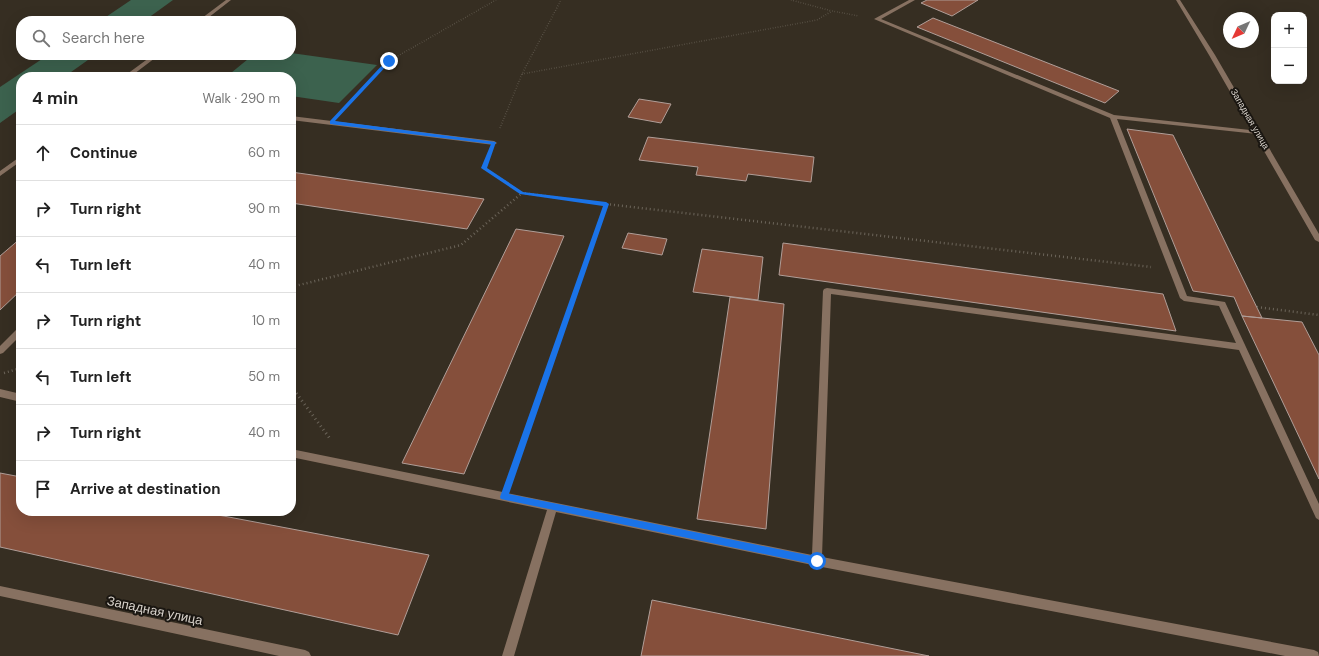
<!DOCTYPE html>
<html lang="en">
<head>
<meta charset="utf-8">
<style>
	body { margin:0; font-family:"DM Sans",sans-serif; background:#f6f6f6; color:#222 }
	.controls { position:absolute; right:12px; top:12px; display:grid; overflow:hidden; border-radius:8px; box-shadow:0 4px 16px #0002 }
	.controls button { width:36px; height:36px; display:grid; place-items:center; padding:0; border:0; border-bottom:1px solid #e0e0e0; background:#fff; color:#222; font:20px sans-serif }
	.compass { position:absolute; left:1223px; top:12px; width:36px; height:36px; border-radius:50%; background:#fff; box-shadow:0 4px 16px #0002; rotate:226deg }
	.stop { position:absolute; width:12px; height:12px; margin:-9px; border:3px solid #1a73e8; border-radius:50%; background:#fff }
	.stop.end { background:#1a73e8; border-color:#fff; box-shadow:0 1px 4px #0008 }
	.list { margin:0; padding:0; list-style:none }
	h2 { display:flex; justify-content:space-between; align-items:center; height:52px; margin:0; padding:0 16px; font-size:17px }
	h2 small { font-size:13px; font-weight:400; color:#767676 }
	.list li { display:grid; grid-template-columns:26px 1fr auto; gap:12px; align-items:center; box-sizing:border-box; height:56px; padding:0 16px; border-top:1px solid #e0e0e0 }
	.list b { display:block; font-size:15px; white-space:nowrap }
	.list em { font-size:13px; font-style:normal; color:#767676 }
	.icon { flex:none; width:22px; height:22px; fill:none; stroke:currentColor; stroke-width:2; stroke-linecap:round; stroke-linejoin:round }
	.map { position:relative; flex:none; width:1319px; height:656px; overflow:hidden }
	.search { position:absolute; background:#fff; box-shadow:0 4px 16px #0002; left:16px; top:16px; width:280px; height:44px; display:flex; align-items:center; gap:10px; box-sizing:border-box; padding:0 14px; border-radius:16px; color:#767676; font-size:15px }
	.panel { position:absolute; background:#fff; box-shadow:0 4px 16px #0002; left:16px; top:72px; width:280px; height:444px; border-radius:16px }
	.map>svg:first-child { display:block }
</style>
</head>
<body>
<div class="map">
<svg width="1319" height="656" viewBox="0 0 1319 656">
	<rect width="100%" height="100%" fill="#362e22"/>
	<path fill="#3c624e" d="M131 0H173L144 21H100Z
		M291 53 377 65 339 103 291 96V77H226L253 55H291Z
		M48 55H95L64 77H21V108L0 123V87Z"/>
	<path fill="#854f3b" stroke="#b09e98" d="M927 0H978L952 16 921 3Z
		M933 18 1119 91 1105 103 917 27Z
		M639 99 671 104 661 123 628 117Z
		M1127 129 1173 135 1262 318 1242 316 1234 297 1193 291Z
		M648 137 814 157 811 182 748 174 746 181 696 175 698 167 639 160Z
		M291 172 484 199 467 229 291 203Z
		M516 229 564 236 464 474 402 463Z
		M628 233 667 239 662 255 622 248Z
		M21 238V290L0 310V256Z
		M783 243 1163 294 1176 331 779 275Z
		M702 249 763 257 758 300 693 292Z
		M730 297 784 304 766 529 697 519Z
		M1242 316 1302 322 1319 355V479Z
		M0 473 21 477V511H197L429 555 398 635 0 547Z
		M652 600 929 656H641Z"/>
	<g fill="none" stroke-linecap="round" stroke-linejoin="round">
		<path stroke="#6c655a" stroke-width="1.5" stroke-dasharray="0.5 2" stroke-linecap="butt" d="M791 0 832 11
			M522 74 817 20 832 11 859 16
			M346 106 389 61 496 0
			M500 128 522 74 561 0
			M486 162 487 160"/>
		<path stroke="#6c655a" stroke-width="2.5" stroke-dasharray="1 3" stroke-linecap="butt" d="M487 161 484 168 522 193 606 204 547 375
			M606 204 1151 267
			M291 287 461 245 522 193
			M1257 307 1319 315
			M4 373 21 368"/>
		<path stroke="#6c655a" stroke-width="3" stroke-dasharray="1 3.5" stroke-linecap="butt" d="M291 386 331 440
			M511 478 547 374"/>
		<path fill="#877161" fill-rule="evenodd" d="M909 0H915L881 19 1114 115 1259 131V133L1257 134 1117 119 1187 296 1225 302 1319 504V520L1316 518 1239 350 831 294 822 557 1314 650 1318 652 1319 656H1285L817 566 556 512 514 656H502L547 510 291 457V449L812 555 823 291 824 289 827 288 1236 343 1219 306 1184 301 1180 298 1110 118 874 19Z
			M21 327V335L3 353 0 354V346L18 328Z
			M0 389 21 394V402L0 397Z"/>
		<path fill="#877161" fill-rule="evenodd" d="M226 0H231L204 21H198Z
			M1176 0H1180L1215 55 1319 234V242L1315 240 1209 55Z
			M153 55H159L130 77H123Z
			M291 116 494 141 497 143 494 145 291 120Z
			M21 156V161L0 176V171Z
			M0 586 305 650 309 652 311 656H279L0 596Z"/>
	</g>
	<path fill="#1a73e8" d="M387 60 391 61 335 121 496 142 487 168 523 192 606 202 609 204 509 494 817 557 820 558 821 561 820 564 817 565 501 499 500 497 603 206 520 194 481 168 491 144 330 124V121Z"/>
	<g text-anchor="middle" stroke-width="4" stroke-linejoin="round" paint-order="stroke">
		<g font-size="9" fill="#dad4cd" stroke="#1a1611">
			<text transform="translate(1250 119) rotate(60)" y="3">Западная улица</text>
		</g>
		<g font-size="13" fill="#dad4cd" stroke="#1a1611">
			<text transform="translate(155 610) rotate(12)" y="5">Западная улица</text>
		</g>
	</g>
</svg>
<div class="controls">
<button>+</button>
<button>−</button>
</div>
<svg class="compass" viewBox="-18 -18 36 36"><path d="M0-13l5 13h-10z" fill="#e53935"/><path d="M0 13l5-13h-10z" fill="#767676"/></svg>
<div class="stop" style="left:817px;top:561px"></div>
<div class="stop end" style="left:389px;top:61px"></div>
<div class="search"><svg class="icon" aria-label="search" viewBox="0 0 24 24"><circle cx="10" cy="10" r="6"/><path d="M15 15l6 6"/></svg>Search here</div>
<section class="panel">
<h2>4 min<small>Walk · 290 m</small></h2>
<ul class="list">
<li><svg class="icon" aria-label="ahead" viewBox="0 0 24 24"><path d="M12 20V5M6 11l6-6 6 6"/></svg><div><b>Continue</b></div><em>60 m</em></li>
<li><svg class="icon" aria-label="right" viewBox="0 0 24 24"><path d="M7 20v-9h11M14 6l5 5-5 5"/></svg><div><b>Turn right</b></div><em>90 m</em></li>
<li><svg class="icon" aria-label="left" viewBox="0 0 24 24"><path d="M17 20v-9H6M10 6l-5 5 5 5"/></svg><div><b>Turn left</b></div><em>40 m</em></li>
<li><svg class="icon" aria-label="right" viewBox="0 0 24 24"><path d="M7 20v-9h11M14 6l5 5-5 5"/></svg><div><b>Turn right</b></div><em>10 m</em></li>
<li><svg class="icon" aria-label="left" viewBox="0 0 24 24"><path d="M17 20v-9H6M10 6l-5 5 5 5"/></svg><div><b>Turn left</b></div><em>50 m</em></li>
<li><svg class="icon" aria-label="right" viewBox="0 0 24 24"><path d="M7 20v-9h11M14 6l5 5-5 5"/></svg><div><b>Turn right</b></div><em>40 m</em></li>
<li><svg class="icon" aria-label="arrive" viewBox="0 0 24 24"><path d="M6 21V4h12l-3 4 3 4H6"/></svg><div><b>Arrive at destination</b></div></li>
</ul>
</section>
</div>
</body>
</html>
